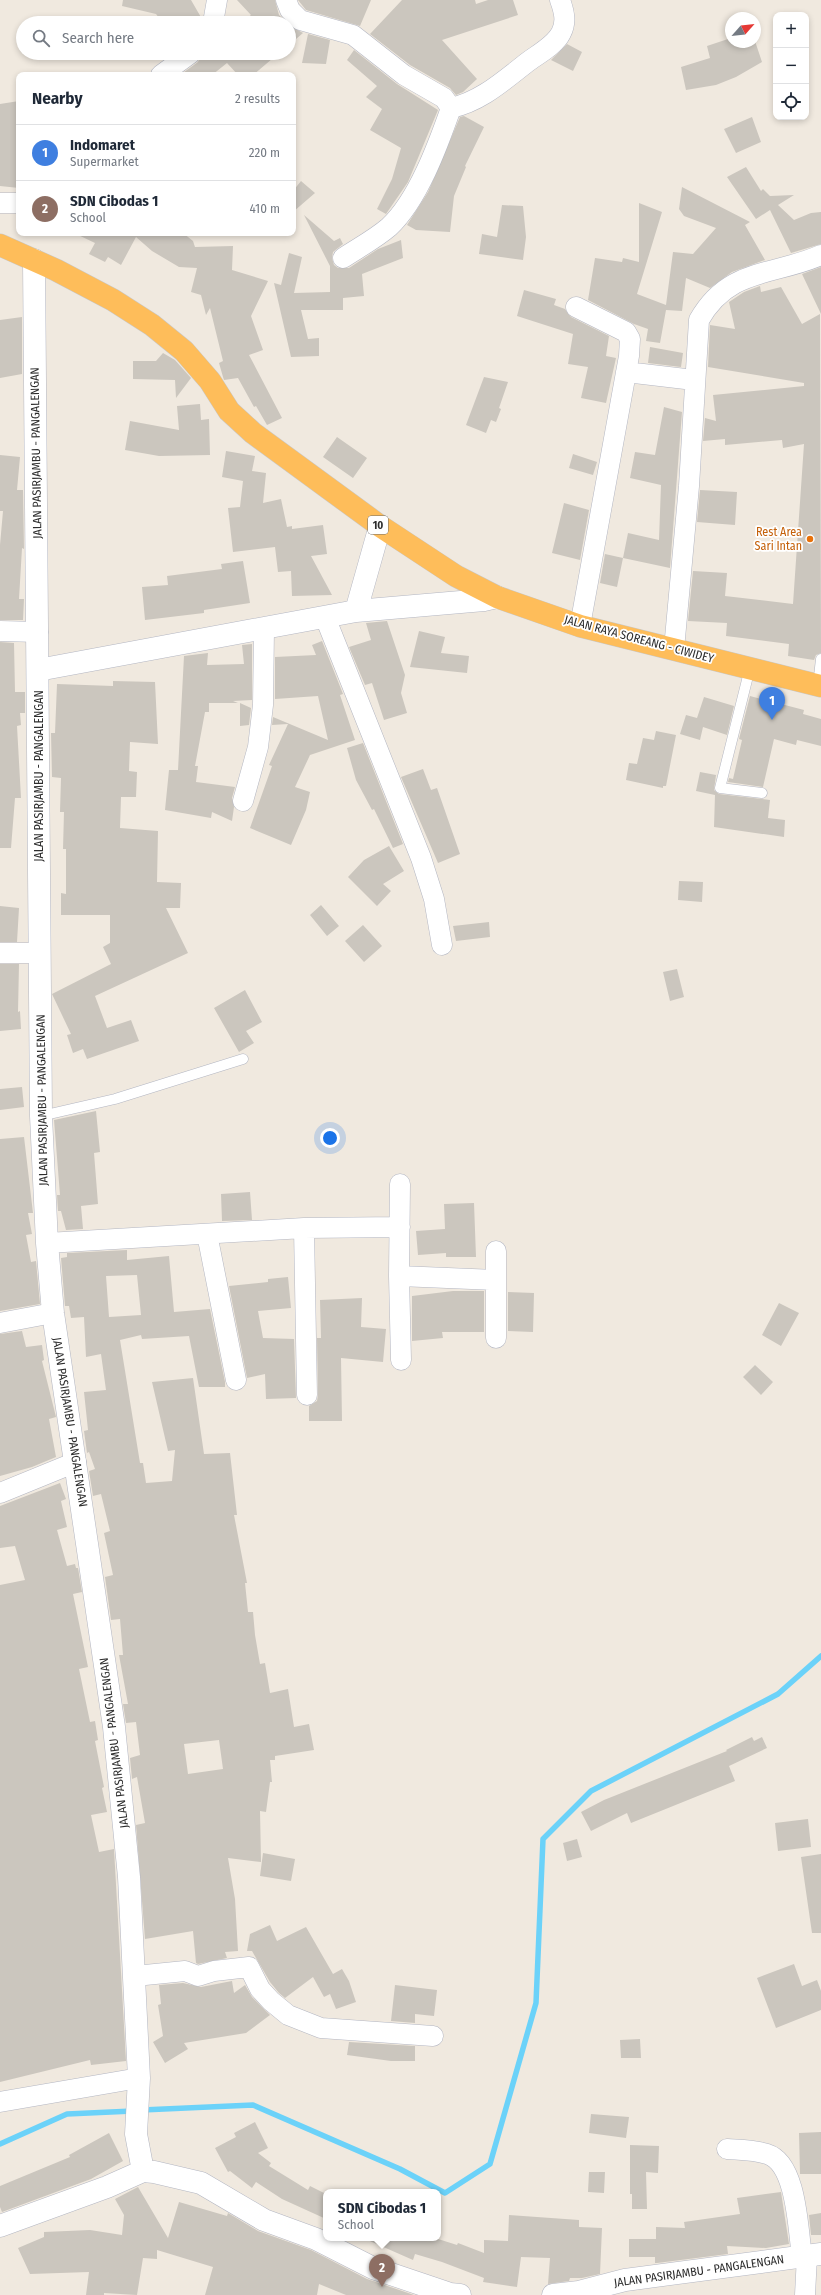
<!DOCTYPE html>
<html lang="en">
<head>
<meta charset="utf-8">
<style>
	body { margin:0; font-family:"Fira Sans Condensed",sans-serif; background:#f6f6f7; color:#1f2937 }
	.controls { position:absolute; right:12px; top:12px; display:grid; overflow:hidden; border-radius:8px; box-shadow:0 2px 6px #0003 }
	.controls button { width:36px; height:36px; display:grid; place-items:center; padding:0; border:0; border-bottom:1px solid #e0e1e3; background:#fff; color:#1f2937; font:20px sans-serif }
	.compass { position:absolute; left:725px; top:12px; width:36px; height:36px; border-radius:50%; background:#fff; box-shadow:0 2px 6px #0003; rotate:63deg }
	.you { position:absolute; left:330px; top:1138px; width:14px; height:14px; margin:-10px; border:3px solid #fff; border-radius:50%; background:#1a73e8; box-shadow:0 0 0 6px #1a73e833 }
	.badge { display:grid; place-items:center; width:26px; height:26px; border-radius:50%; background:#0f766e; color:#fff; font-size:13px; font-weight:700 }
	.pin { position:absolute; translate:-50% -33px; filter:drop-shadow(0 1px 2px #0008) }
	.pin::after { content:''; position:absolute; top:21px; width:14px; height:12px; background:inherit; clip-path:polygon(0 0,100% 0,50% 100%) }
	.popup { position:absolute; left:323px; top:2189px; width:118px; height:52px; box-sizing:border-box; display:grid; place-content:center; border-radius:8px; background:#fff; filter:drop-shadow(0 1px 3px #0005); font-size:13px; white-space:nowrap; color:#747a83 }
	.popup b { font-size:15px; color:#1f2937 }
	.popup::after { content:''; position:absolute; left:50%; top:100%; margin-left:-8px; border:8px solid transparent; border-top-color:#fff }
	.list { margin:0; padding:0; list-style:none }
	h2 { display:flex; justify-content:space-between; align-items:center; height:52px; margin:0; padding:0 16px; font-size:17px }
	h2 small { font-size:13px; font-weight:400; color:#747a83 }
	.list li { display:grid; grid-template-columns:26px 1fr auto; gap:12px; align-items:center; box-sizing:border-box; height:56px; padding:0 16px; border-top:1px solid #e0e1e3 }
	.list b { display:block; font-size:15px; white-space:nowrap }
	.list p { margin:0; font-size:13px; white-space:nowrap; color:#747a83 }
	.list em { font-size:13px; font-style:normal; color:#747a83 }
	.icon { flex:none; width:22px; height:22px; fill:none; stroke:currentColor; stroke-width:2; stroke-linecap:round; stroke-linejoin:round }
	.map { position:relative; flex:none; width:821px; height:2295px; overflow:hidden }
	.search { position:absolute; background:#fff; box-shadow:0 2px 6px #0003; left:16px; top:16px; width:280px; height:44px; display:flex; align-items:center; gap:10px; box-sizing:border-box; padding:0 14px; border-radius:22px; color:#747a83; font-size:15px }
	.panel { position:absolute; background:#fff; box-shadow:0 2px 6px #0003; left:16px; top:72px; width:280px; height:164px; border-radius:8px }
	.map>svg:first-child { display:block }
</style>
</head>
<body>
<div class="map">
<svg width="821" height="2295" viewBox="0 0 821 2295">
	<rect width="100%" height="100%" fill="#f0e9df"/>
	<g fill="none" stroke-linecap="round" stroke-linejoin="round">
		<path stroke="#6bd2f9" stroke-width="5.5" d="M142 2110 253 2105 400 2169 445 2193 490 2164 536 2003 543 1839 591 1791 778 1694 821 1656
			M0 2144 67 2114 133 2111"/>
	</g>
	<path fill="#cbc6be" fill-rule="evenodd" d="M123 0H191L202 19V23H163L156 14 122 6Z
		M237 0H275L279 15 287 23H241L251 15Z
		M298 0H371L360 26 306 10Z
		M402 0H475L476 4 488 0H513L518 15 442 40 477 79 463 92 456 95 450 88 410 65 370 34Z
		M289 25 303 33 289 45Z
		M308 34 330 40 326 64 302 63Z
		M731 38V42L755 41 762 62 736 77 716 85 686 90 681 67 710 58 707 46Z
		M567 44 582 52 573 71 551 60Z
		M354 50 397 84 438 110 408 182 386 214 377 209 392 179 401 148 370 130 382 109 366 97 377 86 347 60Z
		M202 53H279L253 75H238L227 63 212 75H180L198 62Z
		M19 101V188L0 186V104Z
		M464 116 484 127 465 166 466 167 454 196 450 232 416 230 407 225 428 192 460 117Z
		M752 117 761 142 736 153 724 129Z
		M746 167 761 191 763 189 770 196 794 195 778 205 794 220 811 213 821 212V244L791 253 770 210 756 219 727 177Z
		M301 181 315 193 293 212V191Z
		M682 187 750 222 745 225 765 260 732 272 710 288 686 278 682 311 666 310 660 343 646 341 648 329 634 324 588 300 595 258 622 262 623 258 639 262V203L662 212 637 294 666 305 673 252 693 254 716 228 684 216 679 209Z
		M502 205 523 206 526 237 523 260 479 254 482 234 497 237Z
		M304 215 334 241 340 238 343 244 333 252 332 258 334 265 338 268H349L378 249 401 240 403 258 362 274 364 296 343 298V310H301L308 339 319 338V356L291 357 274 283 281 285 289 253 302 257 294 293 330 292V266Z
		M74 233H183L193 241 195 247 233 246 232 270 268 281 251 316 263 350 249 355 282 418 267 425 256 406 254 407 238 378 224 380 223 377 219 363 223 361 210 308 206 315 201 295 191 292 197 268 179 267 152 251 136 237 121 265 108 257 105 262 89 254 95 243Z
		M821 267V314L802 274Z
		M760 286 761 292 781 287 802 324 820 314 821 653 816 655 814 660 788 656 789 644 726 636 727 623 688 621 693 571 727 573 725 596 793 604 804 444 783 448 782 440 725 445V439L703 441 705 418 716 421 713 395 804 386V383L708 367 710 325 735 329 729 302 744 292Z
		M524 290 556 299 554 305 565 309 571 317 609 336 606 356 616 358 606 403 581 398 588 367 568 364 573 334 517 316Z
		M22 317V374L0 378V320Z
		M650 347 683 353 681 367 648 363Z
		M163 353 175 360 191 378 176 398 175 380 133 379V361H156Z
		M484 377 508 382 499 408 501 409 496 422 491 420 486 433 466 425Z
		M200 404 201 420 209 419 210 455 159 456 125 450 130 421 179 430 177 406Z
		M664 407 682 412 670 568 623 558 628 533 659 540 661 485 630 478 635 452 655 455Z
		M337 437 367 458 353 478 323 457Z
		M226 451 255 456 252 471 266 473 263 503 281 499 287 527 292 526V529L323 525 327 554 311 556 332 595 292 596 291 571 278 572 275 547 233 552 228 508 240 507 243 481 222 477Z
		M573 454 597 462 593 475 569 468Z
		M0 455 20 457 17 490H23L24 549 22 548 19 599H24L23 620H0V545L3 511H0Z
		M700 490 737 492 735 525 697 522Z
		M564 503 589 510 580 560 552 553Z
		M605 554 623 558 617 587 600 583Z
		M243 561 250 603 204 610V613L145 620 142 587 168 585 167 576 222 569 221 564Z
		M387 621 405 675 401 693 407 713 384 720 372 683 365 685 349 647 371 640 366 623Z
		M419 631 445 637 441 653 469 656 467 673 410 667Z
		M322 641 343 694 340 695 355 740 310 755 295 787 310 792 306 810 291 845 250 828 272 766 269 765 288 724 272 725 273 717 328 740 318 696 275 699V657L316 655 312 645Z
		M0 642 14 643 15 692H25V713H20L21 725 17 726 21 798H15L11 848H0Z
		M252 644V700L233 701 238 703H209V712H205L195 766H198L196 782 235 787 232 798 234 807 232 821 212 812 211 818 165 810 169 770H178L184 656 208 653 207 665 244 664 242 645Z
		M113 681 155 682 158 744 130 742 129 771 137 772 136 797H121L120 828 158 831 157 882 181 883 180 908H166L188 953 95 996 107 1028 131 1020 139 1041 87 1059 83 1049 73 1053 67 1035 71 1034 52 994 111 964 103 947 110 943V915H61V893L66 894V849H63L64 812H60L61 778 52 777 51 733H55L57 684 113 686Z
		M750 696 804 710 803 714 821 719V746L797 740 796 745 774 739 763 787 728 782 729 778 733 779 742 740 739 739Z
		M704 697 734 706 727 735 703 727 700 740 680 734 686 715 697 718Z
		M240 703 251 708 249 725 240 726Z
		M656 731 676 735 666 786H663V788L626 780 629 763 637 764 643 738 654 740Z
		M363 743 403 844 393 848 374 809 372 810 356 780 347 748Z
		M423 769 431 790 437 788 460 854 438 863 401 777Z
		M700 772 716 775 714 790 719 794 770 800 768 818 785 820 784 837 714 827 715 795 696 791Z
		M389 846 404 871 383 884 391 891 377 906 348 877 364 860Z
		M679 881 703 882 702 902 678 900Z
		M321 905 339 926 327 936 310 915Z
		M0 906 19 908 17 942H0Z
		M489 922 490 937 456 941 453 926Z
		M363 925 382 946 364 962 345 941Z
		M0 964H19L18 1012 20 1011 21 1029 0 1031Z
		M677 969 684 997 670 1001 663 972Z
		M245 990 262 1022 246 1031 254 1043 239 1052 214 1008Z
		M22 1087 24 1107 0 1110V1089Z
		M96 1111 100 1152 94 1153 98 1204 81 1206 83 1229 66 1230 61 1211H58L57 1195H60L54 1120Z
		M24 1137 33 1213H28L32 1234 26 1235 31 1262 36 1261 40 1304 0 1311V1139Z
		M250 1192 252 1220 222 1221 221 1194Z
		M474 1203 476 1257H446V1253L418 1255 416 1231 445 1229 444 1204Z
		M127 1250V1260L169 1256 174 1312 210 1309 225 1382V1387H199L189 1336 142 1339 141 1335 120 1340 140 1463H143L146 1483 172 1481 175 1450 168 1451 152 1382 193 1378 204 1454 230 1453 237 1515H234L247 1583H245L248 1612H253L255 1635 260 1664 265 1663 270 1693 288 1689 294 1727 309 1724 314 1750 275 1756V1760H270L272 1782H270L266 1812 260 1811 261 1862 228 1858 235 1899 238 1951 225 1952 227 1958 198 1964 196 1963 193 1931 145 1939 136 1825 145 1823 137 1777 132 1779 130 1758 140 1755 136 1722 126 1723 123 1704H128L119 1655H123L120 1619 111 1620 105 1577 113 1575 104 1533 110 1531 101 1494 93 1496 89 1471 95 1469 89 1452 87 1453 84 1431 88 1430 84 1392 106 1390 101 1354 86 1357 84 1317 71 1318 69 1306H65L61 1258 67 1257V1253ZM137 1275 141 1315 109 1317 106 1276ZM219 1740 223 1769 188 1774 184 1744Z
		M288 1277 291 1308 258 1311 263 1338 294 1339 296 1398 266 1399 265 1374 247 1378 229 1286 268 1282V1279Z
		M453 1291H484V1332H442L443 1338 412 1341V1296Z
		M508 1292 534 1293 533 1332 508 1331Z
		M362 1298 361 1327 386 1329 383 1362 341 1358 342 1421H309V1406L317 1401 318 1395 317 1338H321L320 1300Z
		M779 1303 799 1313 781 1346 762 1335Z
		M22 1331 26 1347 42 1345 44 1360 42 1361 56 1417 49 1419 56 1457 32 1467 0 1476V1334Z
		M755 1365 773 1382 761 1395 743 1377Z
		M60 1483 66 1499 61 1501 67 1527 57 1530 67 1566 75 1564 76 1568H78L82 1592 73 1594 88 1667 79 1669 90 1722 95 1721 98 1740 95 1741 104 1787 102 1788 107 1812 91 1815 99 1852 114 1849 126 2061 91 2065 90 2060 0 2082V1585L25 1580 15 1546 0 1548V1506Z
		M752 1737 754 1741 762 1737 767 1748 729 1766 735 1781 631 1823 627 1813 591 1831 581 1812 604 1800 727 1751 726 1750Z
		M808 1819 811 1847 778 1851 775 1823Z
		M577 1839 582 1857 567 1861 563 1843Z
		M263 1853 295 1859 291 1881 260 1876Z
		M821 1854V1933H812L801 1857Z
		M270 1925 277 1941 306 1927 333 1974 342 1969 349 1981 356 2002 336 2009 330 1994 324 1997 313 1977 285 1998 279 1993 270 1982 252 1951H247L250 1934Z
		M794 1964 802 1986 817 1980 821 1991V2010L776 2028 757 1978Z
		M232 1981 234 1993 245 1985 252 1997 270 2015 246 2033 184 2043 188 2049 165 2063 153 2042 163 2036 158 2005 161 2004 159 1985 183 1983 201 1987Z
		M395 1985 437 1990 434 2016 415 2014V2023L391 2021Z
		M640 2039 641 2058H621L620 2040Z
		M349 2042 415 2046V2061H391L347 2055Z
		M591 2114 629 2117 626 2138 589 2133Z
		M255 2122 268 2148 258 2153 271 2163 269 2166 308 2190 310 2186 326 2194V2219L282 2199 256 2182 252 2188 230 2171 228 2172 215 2148 236 2137 234 2133Z
		M821 2132V2174H800L799 2133Z
		M109 2133 123 2161 91 2179 2 2212 0 2207V2186L70 2157 69 2155Z
		M630 2145 659 2146 658 2173 646 2172 647 2209H632V2194H630Z
		M589 2172H605L604 2193 588 2192Z
		M138 2187 168 2238 179 2202 227 2216 228 2213 258 2231 311 2250 367 2279 414 2295H346L319 2284 317 2295H205L213 2267 157 2250V2259L143 2258 137 2295 104 2293V2295H86L89 2272 30 2274 18 2248 44 2237V2232L90 2230 122 2235 124 2215 115 2199Z
		M781 2192 789 2244 766 2248 727 2246 728 2254 657 2263H655V2257H629V2239H656V2227L685 2228 684 2222 740 2214 737 2198Z
		M821 2213V2235H811L809 2215Z
		M509 2215 579 2220V2227L602 2228 600 2274 582 2278H570L569 2281 548 2284 550 2258 521 2257 517 2287 483 2282 484 2278 442 2262 415 2254 413 2260 363 2238H435L457 2245 458 2243 484 2253V2240L508 2241Z"/>
	<g fill="none" stroke-linecap="round" stroke-linejoin="round">
		<defs>
			<path id="service" d="M750 668 720 788 762 793
				M818 685 821 659
				M41 1116 115 1099 243 1059"/>
			<path id="minor" d="M286 0 290 10 300 20 353 35 404 75 444 98 451 108C438 145 418 200 389 227 375 239 358 248 343 258
				M213 23 217 0
				M161 75 191 53
				M451 108C482 101 504 80 529 61 540 53 555 45 561 33 567 22 564 11 560 0
				M0 203H19
				M576 307 626 332 630 339 629 356 580 626
				M626 372 694 380
				M325 617 421 858 434 899 442 945
				M0 631 38 632
				M674 649 689 486 699 320C729 267 774 276 821 255
				M243 801 258 747 263 705 264 629
				M0 953H40
				M400 1184 399 1276 401 1360
				M304 1228 307 1395
				M207 1234 236 1380
				M47 1243 304 1228 400 1227
				M399 1276 496 1280
				M0 1323 53 1313
				M496 1338V1251
				M0 1493 76 1462
				M135 1976 185 1971 198 1976 214 1971 249 1967 260 1989 271 2001 288 2015 321 2028 433 2036
				M0 2102 139 2078
				M727 2149C740 2150 755 2150 767 2154 797 2163 798 2230 802 2257
				M805 2295 807 2256"/>
			<path id="secondary" d="M34 260 41 1116 47 1243 53 1313 114 1727 129 1877 139 2078 136 2134 143 2171
				M356 611 380 526
				M38 670 356 611 484 600 497 597
				M0 2226 107 2187 143 2171 154 2172 201 2183 264 2220 316 2239 373 2268 450 2294 460 2295
				M553 2295 579 2292 625 2280 821 2254"/>
			<path id="trunk" d="M0 245 56 270 113 300 152 325 184 351 210 381 229 411 253 433 380 526 456 576 497 597 580 626 821 686"/>
		</defs>
		<use href="#service" stroke="#b3b6c2" stroke-width="11"/>
		<use href="#minor" stroke="#b3b6c2" stroke-width="21"/>
		<use href="#secondary" stroke="#b3b6c2" stroke-width="23"/>
		<use href="#trunk" stroke="#c8c8c8" stroke-width="23"/>
		<use href="#service" stroke="#fff" stroke-width="10"/>
		<use href="#minor" stroke="#fff" stroke-width="20"/>
		<use href="#secondary" stroke="#fff" stroke-width="22"/>
		<use href="#trunk" stroke="#febd5a" stroke-width="22"/>
	</g>
	<circle fill="#e8710a" stroke="#fff" stroke-width="1.5" cx="810" cy="539" r="4"/>
	<g text-anchor="middle" stroke-width="3.5" stroke-linejoin="round" paint-order="stroke">
		<rect fill="#fff" stroke="#6c6c6c" stroke-width="1" x="368" y="516" width="20" height="18" rx="3"/>
		<g font-size="11" font-weight="bold" fill="#2d2d2d">
			<text x="378" y="529">10</text>
		</g>
		<g font-size="12" fill="#2d2d2d" stroke="#fff">
			<text transform="translate(36 453) rotate(-91)" y="4">JALAN PASIRJAMBU - PANGALENGAN</text>
			<text transform="translate(639 639) rotate(15)" y="4">JALAN RAYA SOREANG - CIWIDEY</text>
			<text transform="translate(39 776) rotate(-90)" y="4">JALAN PASIRJAMBU - PANGALENGAN</text>
			<text transform="translate(42 1100) rotate(-91)" y="4">JALAN PASIRJAMBU - PANGALENGAN</text>
			<text transform="translate(70 1422) rotate(81)" y="4">JALAN PASIRJAMBU - PANGALENGAN</text>
			<text transform="translate(114 1743) rotate(-97)" y="4">JALAN PASIRJAMBU - PANGALENGAN</text>
			<text transform="translate(699 2271) rotate(-8)" y="4">JALAN PASIRJAMBU - PANGALENGAN</text>
		</g>
		<g font-size="12" fill="#c56008" stroke="#fff" text-anchor="end">
			<text x="802" y="536">Rest Area<tspan x="802" dy="14">Sari Intan</tspan></text>
		</g>
	</g>
</svg>
<div class="controls">
<button>+</button>
<button>−</button>
<button><svg class="icon" aria-label="locate" viewBox="0 0 24 24"><circle cx="12" cy="12" r="6"/><path d="M12 2v4M12 18v4M2 12h4M18 12h4"/></svg></button>
</div>
<svg class="compass" viewBox="-18 -18 36 36"><path d="M0-13l5 13h-10z" fill="#e53935"/><path d="M0 13l5-13h-10z" fill="#747a83"/></svg>
<div class="you"></div>
<div class="pin badge" style="left:772px;top:720px;background:#3f7fe0">1</div>
<div class="pin badge" style="left:382px;top:2287px;background:#8d6e63">2</div>
<div class="popup"><b>SDN Cibodas 1</b>School</div>
<div class="search"><svg class="icon" aria-label="search" viewBox="0 0 24 24"><circle cx="10" cy="10" r="6"/><path d="M15 15l6 6"/></svg>Search here</div>
<section class="panel">
<h2>Nearby<small>2 results</small></h2>
<ul class="list">
<li><span class="badge" style="background:#3f7fe0">1</span><div><b>Indomaret</b><p>Supermarket</p></div><em>220 m</em></li>
<li><span class="badge" style="background:#8d6e63">2</span><div><b>SDN Cibodas 1</b><p>School</p></div><em>410 m</em></li>
</ul>
</section>
</div>
</body>
</html>
